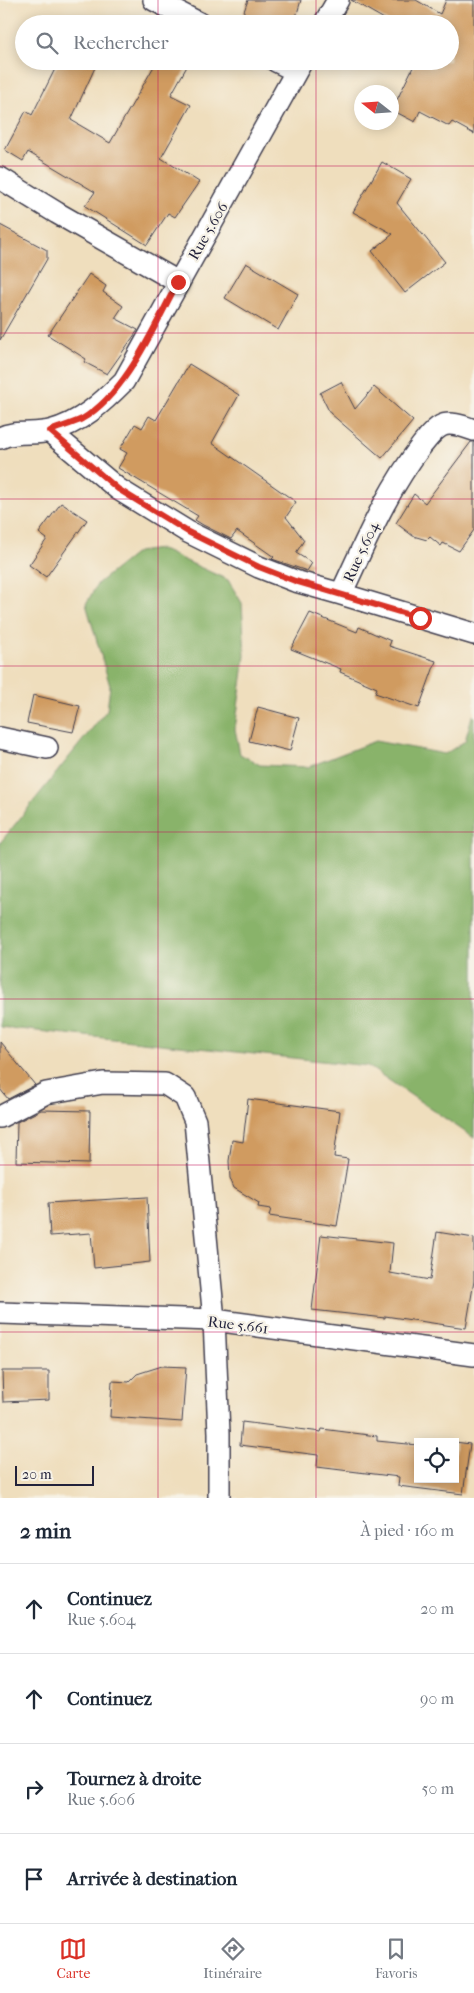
<!DOCTYPE html>
<html lang="fr">
<head>
<meta charset="utf-8">
<style>
	body { margin:0; font-family:"IM FELL French Canon",serif; background:#f6f6f7; color:#1f2937 }
	.controls { position:absolute; right:15px; bottom:15px; display:grid; overflow:hidden; border-radius:0px; box-shadow:0 2px 12px #0003 }
	.controls button { width:45px; height:45px; display:grid; place-items:center; padding:0; border:0; border-bottom:1px solid #e0e1e3; background:#fff; color:#1f2937; font:25px sans-serif }
	.compass { position:absolute; left:354px; top:85px; width:45px; height:45px; border-radius:50%; background:#fff; box-shadow:0 2px 12px #0003; rotate:287deg }
	.scale { position:absolute; left:15px; bottom:12px; width:79px; box-sizing:border-box; padding-left:5px; border:2px solid #22223b; border-top:0; font-size:14px; line-height:18px; white-space:nowrap; color:#22223b; -webkit-text-stroke:4px #f7f3e8; paint-order:stroke }
	.stop { position:absolute; width:15px; height:15px; margin:-11px; border:4px solid #d93025; border-radius:50%; background:#fff }
	.stop.end { background:#d93025; border-color:#fff; box-shadow:0 1px 5px #0008 }
	.list { margin:0; padding:0; list-style:none }
	h2 { display:flex; justify-content:space-between; align-items:center; height:65px; margin:0; padding:0 20px; font-size:21px }
	h2 small { font-size:16px; font-weight:400; color:#747a83 }
	.list li { display:grid; grid-template-columns:32px 1fr auto; gap:15px; align-items:center; box-sizing:border-box; height:90px; padding:0 20px; border-top:1px solid #e0e1e3 }
	.list b { display:block; font-size:19px; white-space:nowrap }
	.list p { margin:0; font-size:16px; white-space:nowrap; color:#747a83 }
	.list em { font-size:16px; font-style:normal; color:#747a83 }
	.icon { flex:none; width:28px; height:28px; fill:none; stroke:currentColor; stroke-width:2; stroke-linecap:round; stroke-linejoin:round }
	.map { position:relative; flex:none; width:474px; height:1498px; overflow:hidden }
	.search { position:absolute; background:#fff; box-shadow:0 2px 12px #0003; left:15px; right:15px; top:15px; height:55px; display:flex; align-items:center; gap:12px; box-sizing:border-box; padding:0 18px; border-radius:28px; color:#747a83; font-size:19px }
	.sheet { height:425px; background:#fff }
	nav { display:flex; justify-content:space-around; align-items:center; box-sizing:border-box; height:70px; border-top:1px solid #e0e1e3; background:#fff; font-size:14px; color:#747a83 }
	nav a { display:grid; justify-items:center; gap:2px }
	nav .on { color:#d93025 }
	.map>svg:first-child { display:block }
</style>
</head>
<body>
<div class="map">
<svg width="474" height="1498" viewBox="0 0 474 1498">
	<rect width="100%" height="100%" fill="#f7f3e8"/>
	<filter id="ink" filterUnits="userSpaceOnUse"><feTurbulence type="fractalNoise" baseFrequency=".02" numOctaves="2"/><feDisplacementMap in="SourceGraphic" scale="10" xChannelSelector="R" yChannelSelector="G"/><feConvolveMatrix kernelMatrix="1 2 1 2 8 2 1 2 1" color-interpolation-filters="sRGB"/></filter>
	<filter id="wash" filterUnits="userSpaceOnUse"><feTurbulence type="fractalNoise" baseFrequency=".0096" numOctaves="4" result="noise"/><feDisplacementMap in="SourceGraphic" scale="20" xChannelSelector="R" yChannelSelector="G"/><feGaussianBlur stdDeviation="1.12" result="paint"/><feColorMatrix in="noise" values="0 0 0 0 0 0 0 0 0 0 0 0 0 0 0 0 0 1.4 0 .05"/><feComposite in="paint" operator="in"/></filter>
	<g filter="url(#wash)">
		<rect width="100%" height="100%" fill="#efdebd"/>
		<path fill="#89b36a" stroke="#566a52" d="M160 549 228 580 242 603 245 656 235 729 240 754 260 765 308 767 375 741 445 754 465 741 472 716H474V1138L368 1066 0 1027V843L107 710 110 686 86 604 98 583 137 552Z"/>
		<g id="blocks">
			<path fill="#d09b60" d="M248 0H301L294 24H262L242 17Z
				M351 0H416L440 14 446 0H474V134L452 122 449 126 420 111 415 122 392 110 416 61H450V24H393Z
				M59 61H98L71 120 110 143 157 61H190L171 95 191 105 161 158 199 182 175 217 168 213 147 245 85 206 95 192 28 152 23 161 5 150 26 111 32 115Z
				M382 162 411 179 397 203 445 262 405 293 372 251 393 234 353 212Z
				M0 225 47 250V259L0 340Z
				M246 263 298 294 278 330 225 298Z
				M89 274 106 286 103 292 123 306 115 318 138 330 107 374 84 362 86 359 48 335Z
				M189 364 239 395 212 443 296 502 286 517 304 540 296 553 312 563 307 571 272 559 274 557 237 531 231 539 203 525 195 520 198 516 118 468 127 453 120 449 135 424 142 428 149 416 156 420Z
				M341 382 355 409 374 387 413 421 382 458 330 413 320 393Z
				M471 442H474V530L459 551 443 543 441 546 430 537 427 540 413 536 396 523 414 494 425 503Z
				M61 503 87 520 46 577 29 565 47 539 39 533Z
				M310 613 357 632 359 627 391 641 389 646 436 661 419 708 375 693 377 688 340 672 341 669 291 649Z
				M33 695 80 706 73 732 27 723Z
				M258 707 299 718 290 751 249 741Z
				M0 1042 35 1085 8 1099 0 1089Z
				M248 1099 340 1111 334 1157 348 1159 337 1226 269 1216 271 1209 258 1207 259 1203 234 1188 230 1178 229 1161 232 1140 243 1142Z
				M41 1110 90 1111 89 1164 16 1162 17 1122Z
				M147 1197 150 1262 94 1268 91 1233 50 1236 48 1203Z
				M437 1232 474 1238V1281L466 1328 385 1316V1318L312 1310 321 1235 393 1243 390 1273 430 1280Z
				M162 1366 186 1367 182 1422 110 1417 112 1381 129 1382 137 1374Z
				M2 1371H49V1400L3 1402Z
				M242 1422 321 1432 322 1429 377 1436V1441L418 1445V1479H455V1442L470 1444 463 1494 398 1486 399 1477 317 1467 318 1455 240 1445Z"/>
		</g>
	</g>
	<g filter="url(#ink)">
		<use href="#blocks" fill-opacity="0" stroke="#413e4e" stroke-width="1"/>
		<g fill="none" stroke-linecap="round" stroke-linejoin="round">
			<defs>
				<path id="street" d="M154 0 201 24
					M324 24 338 0
					M276 61 296 71
					M0 178 57 213 178 282
					M474 430C465 427 450 421 441 426 433 430 428 438 422 445 387 490 365 543 341 594L474 634
					M49 431 118 489 188 532 259 567 295 581 341 594
					M0 438C16 430 33 435 50 431 81 423 102 403 124 381L302 61
					M0 738 47 748
					M0 1117 46 1093 103 1083 165 1084 185 1097 195 1121 214 1320 219 1433V1498
					M0 1313 214 1320 474 1355"/>
			</defs>
			<use href="#street" stroke="#413e4e" stroke-width="24"/>
			<use href="#street" stroke="#fff" stroke-width="21"/>
		</g>
	</g>
	<g fill="none" stroke-linecap="round" stroke-linejoin="round" filter="url(#ink)">
		<path stroke="#d93025" stroke-width="6" d="M178 282C154 326 127 393 82 419 72 424 60 427 50 431L118 489 188 532 259 567 295 581 420 618"/>
	</g>
	<path fill="none" stroke="#c2185b" stroke-width="1" stroke-opacity="0.55" d="M158 0V24M316 0V24M158 61V1498M316 61V1498M0 166H474M0 333H474M0 499H474M0 666H474M0 832H474M0 999H474M0 1165H474M0 1332H474"/>
	<g text-anchor="middle" stroke-width="4.5" stroke-linejoin="round" paint-order="stroke">
		<g font-size="15" fill="#22223b" stroke="#f7f3e8">
			<text transform="translate(208 231) rotate(-60)" y="5">Rue 5.606</text>
			<text transform="translate(361 552) rotate(-65)" y="5">Rue 5.604</text>
			<text transform="translate(238 1325) rotate(7)" y="5">Rue 5.661</text>
		</g>
	</g>
</svg>
<div class="controls">
<button><svg class="icon" aria-label="locate" viewBox="0 0 24 24"><circle cx="12" cy="12" r="6"/><path d="M12 2v4M12 18v4M2 12h4M18 12h4"/></svg></button>
</div>
<svg class="compass" viewBox="-18 -18 36 36"><path d="M0-13l5 13h-10z" fill="#e53935"/><path d="M0 13l5-13h-10z" fill="#747a83"/></svg>
<div class="scale">20 m</div>
<div class="stop" style="left:420px;top:618px"></div>
<div class="stop end" style="left:178px;top:282px"></div>
<div class="search"><svg class="icon" aria-label="search" viewBox="0 0 24 24"><circle cx="10" cy="10" r="6"/><path d="M15 15l6 6"/></svg>Rechercher</div>
</div>
<section class="sheet">
<h2>2 min<small>À pied · 160 m</small></h2>
<ul class="list">
<li><svg class="icon" aria-label="ahead" viewBox="0 0 24 24"><path d="M12 20V5M6 11l6-6 6 6"/></svg><div><b>Continuez</b><p>Rue 5.604</p></div><em>20 m</em></li>
<li><svg class="icon" aria-label="ahead" viewBox="0 0 24 24"><path d="M12 20V5M6 11l6-6 6 6"/></svg><div><b>Continuez</b></div><em>90 m</em></li>
<li><svg class="icon" aria-label="right" viewBox="0 0 24 24"><path d="M7 20v-9h11M14 6l5 5-5 5"/></svg><div><b>Tournez à droite</b><p>Rue 5.606</p></div><em>50 m</em></li>
<li><svg class="icon" aria-label="arrive" viewBox="0 0 24 24"><path d="M6 21V4h12l-3 4 3 4H6"/></svg><div><b>Arrivée à destination</b></div></li>
</ul>
</section>
<nav>
<a class="on"><svg class="icon" aria-label="map" viewBox="0 0 24 24"><path d="M3 6l6-2 6 2 6-2v14l-6 2-6-2-6 2zM9 4v14M15 6v14"/></svg>Carte</a>
<a><svg class="icon" aria-label="directions" viewBox="0 0 24 24"><path d="M12 3l9 9-9 9-9-9zM9 14v-3h6M13 9l2 2-2 2"/></svg>Itinéraire</a>
<a><svg class="icon" aria-label="saved" viewBox="0 0 24 24"><path d="M7 4h10v16l-5-4-5 4z"/></svg>Favoris</a>
</nav>
</body>
</html>
